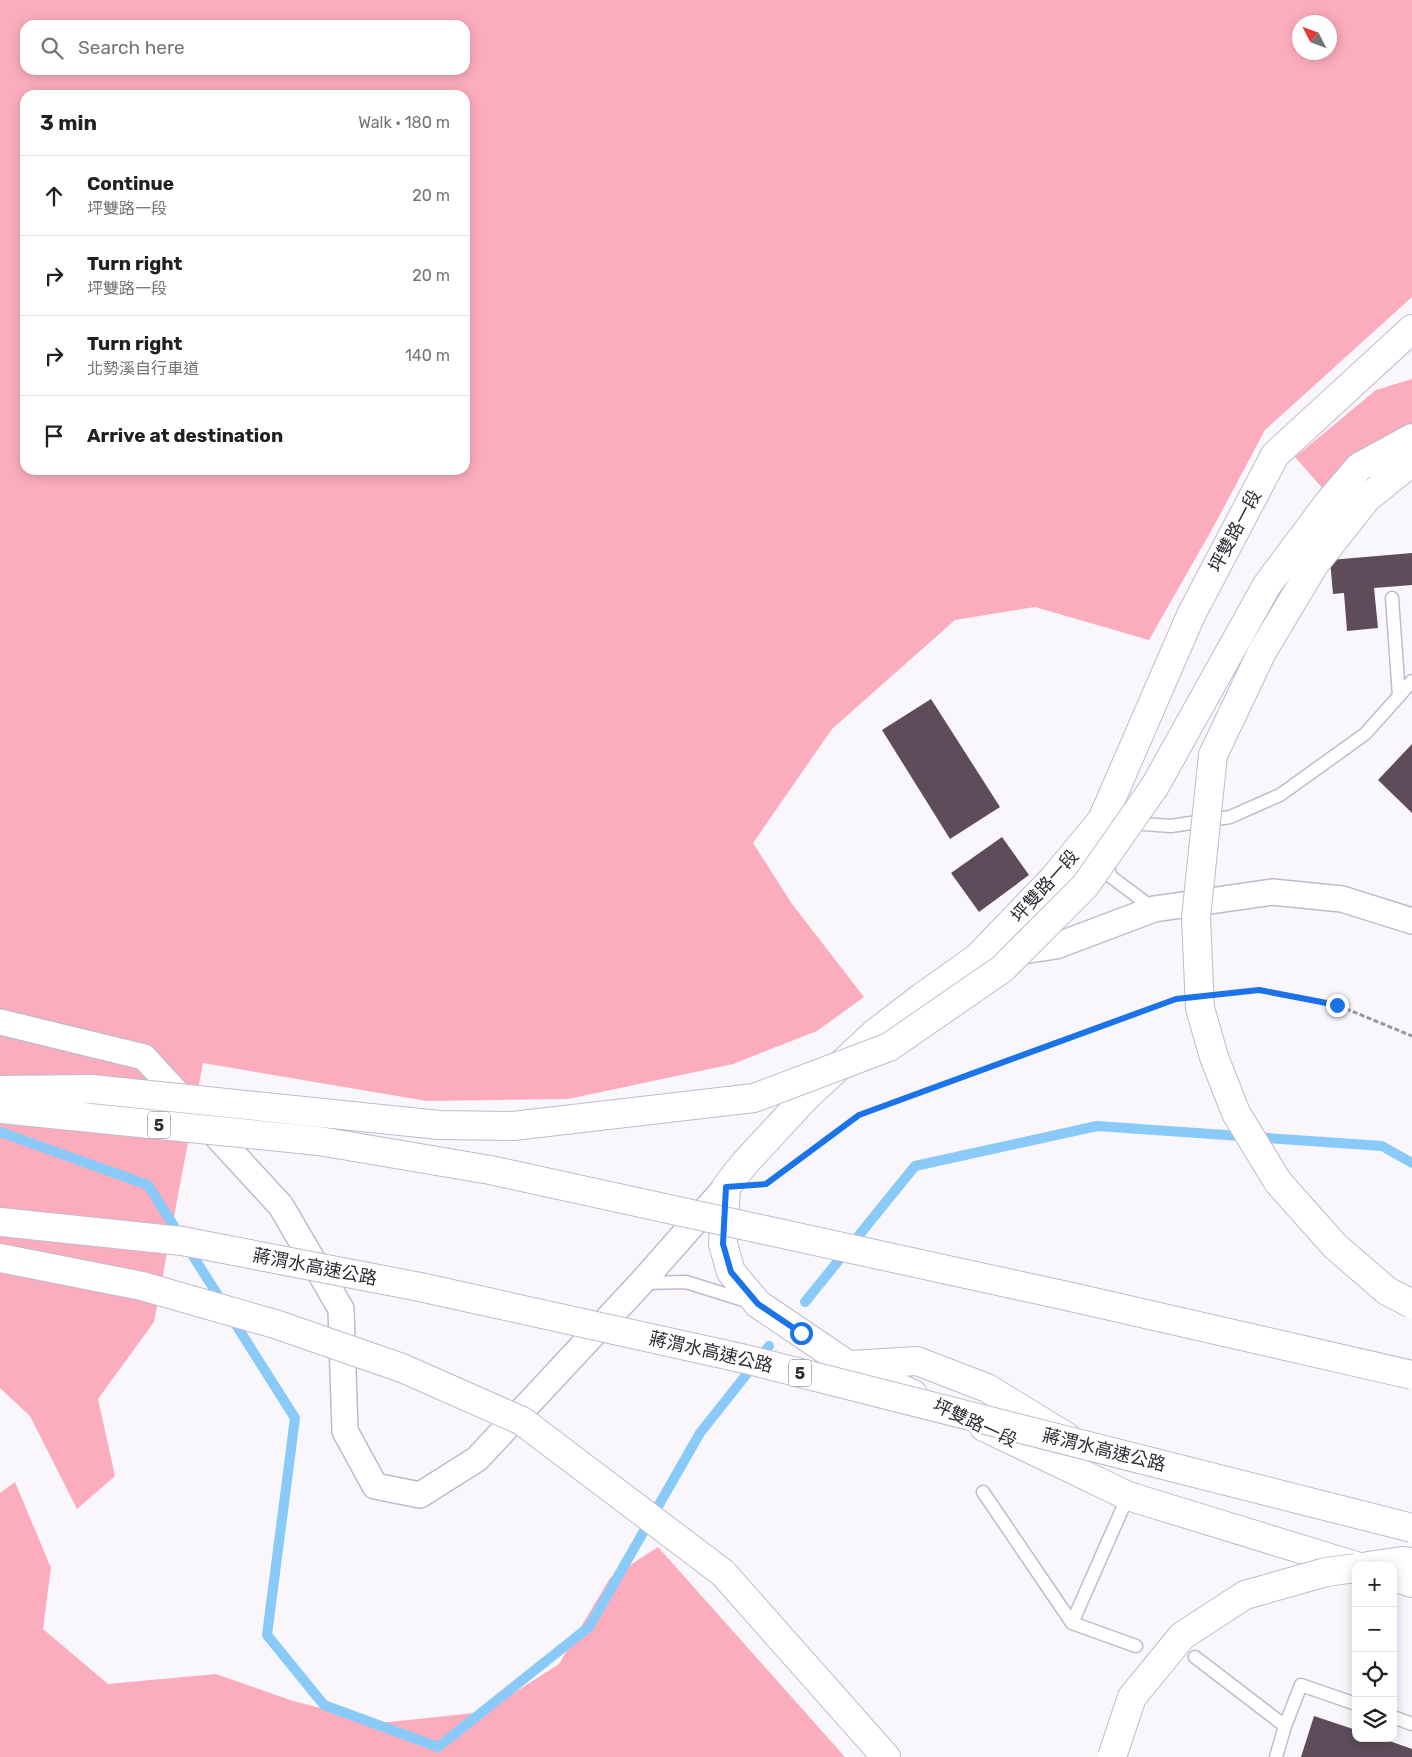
<!DOCTYPE html>
<html lang="en">
<head>
<meta charset="utf-8">
<style>
	body { margin:0; font-family:Rubik,"Noto Sans TC",sans-serif; background:#f6f6f6; color:#202124 }
	.controls { position:absolute; right:15px; bottom:15px; display:grid; overflow:hidden; border-radius:10px; box-shadow:0 2px 12px #0003 }
	.controls button { width:45px; height:45px; display:grid; place-items:center; padding:0; border:0; border-bottom:1px solid #e0e0e0; background:#fff; color:#202124; font:25px sans-serif }
	.compass { position:absolute; left:1292px; top:15px; width:45px; height:45px; border-radius:50%; background:#fff; box-shadow:0 2px 12px #0003; rotate:312deg }
	.stop { position:absolute; width:15px; height:15px; margin:-11px; border:4px solid #1a73e8; border-radius:50%; background:#fff }
	.stop.end { background:#1a73e8; border-color:#fff; box-shadow:0 1px 5px #0008 }
	.list { margin:0; padding:0; list-style:none }
	h2 { display:flex; justify-content:space-between; align-items:center; height:65px; margin:0; padding:0 20px; font-size:21px }
	h2 small { font-size:16px; font-weight:400; color:#757577 }
	.list li { display:grid; grid-template-columns:32px 1fr auto; gap:15px; align-items:center; box-sizing:border-box; height:80px; padding:0 20px; border-top:1px solid #e0e0e0 }
	.list b { display:block; font-size:19px; white-space:nowrap }
	.list p { margin:0; font-size:16px; white-space:nowrap; color:#757577 }
	.list em { font-size:16px; font-style:normal; color:#757577 }
	.icon { flex:none; width:28px; height:28px; fill:none; stroke:currentColor; stroke-width:2; stroke-linecap:round; stroke-linejoin:round }
	.map { position:relative; flex:none; width:1412px; height:1757px; overflow:hidden }
	.search { position:absolute; background:#fff; box-shadow:0 2px 12px #0003; left:20px; top:20px; width:450px; height:55px; display:flex; align-items:center; gap:12px; box-sizing:border-box; padding:0 18px; border-radius:15px; color:#757577; font-size:19px }
	.panel { position:absolute; background:#fff; box-shadow:0 2px 12px #0003; left:20px; top:90px; width:450px; height:385px; border-radius:15px }
	.map>svg:first-child { display:block }
</style>
</head>
<body>
<div class="map">
<svg width="1412" height="1757" viewBox="0 0 1412 1757">
	<rect width="100%" height="100%" fill="#f9f7fb"/>
	<path fill="#fcadbd" fill-rule="evenodd" d="M0 0H1412V297L1265 430 1215 524 1149 640 1035 607 955 620 832 729 753 843 792 904 864 997 817 1031 733 1064 568 1099 427 1101 203 1063 154 1322 98 1399 115 1476 77 1509 30 1416 0 1388ZM1300 22H1330V52H1300ZM25 25H465V70H25ZM25 95H465V470H25Z
		M1412 379V426L1324 490 1295 457 1376 390Z
		M15 1482 51 1568 43 1629 108 1684 216 1674 293 1701 380 1723 484 1712 559 1664 610 1578 658 1547 845 1757H0V1493Z"/>
	<g fill="none" stroke-linecap="round" stroke-linejoin="round">
		<path stroke="#8acaf9" stroke-width="10" d="M0 1132 148 1185 224 1305
			M805 1302 915 1166 1097 1126 1382 1146 1412 1163
			M231 1317 295 1418 267 1635 324 1705 438 1747 589 1627 700 1433 769 1346"/>
	</g>
	<path fill="#5e4c5a" d="M1412 553V585L1374 588 1378 628 1347 631 1344 593 1333 594 1330 560Z
		M931 699 1000 807 950 839 882 730Z
		M1412 744V813L1378 780Z
		M1002 837 1029 875 979 912 951 873Z
		M1314 1716 1356 1730V1738H1381L1412 1749V1757H1301Z"/>
	<g fill="none" stroke-linecap="round" stroke-linejoin="round">
		<defs>
			<path id="service" d="M1399 696 1412 681
				M1130 823 1171 826 1230 817 1280 795 1365 734 1399 696 1392 598
				M1107 859 1110 876 1154 909
				M641 1283 686 1282 750 1302
				M983 1492 1072 1623
				M1128 1496 1072 1623 1136 1646
				M1195 1657 1285 1726 1301 1685 1356 1704
				M1393 1717 1412 1724
				M1276 1757 1285 1726"/>
			<path id="minor" d="M1009 953 1056 946 1154 909 1272 892 1342 899 1412 921
				M0 1022 144 1057 281 1206 341 1309 345 1431 375 1486 420 1495 477 1459 641 1283 726 1187"/>
			<path id="tertiary" d="M851 1365 917 1361 987 1388 1067 1437
				M913 1394 848 1365 758 1304 731 1272 723 1244 726 1187 744 1164 805 1098 875 1033 922 997 977 958 1054 878 1102 820 1191 615 1275 455 1412 329
				M984 1427 1128 1496 1356 1566
				M1393 1577 1412 1583"/>
			<path id="motorway" d="M1213 755 1262 652 1314 565 1367 498 1412 462
				M1155 786 1267 585 1329 502 1359 467 1412 438
				M0 1222 182 1241
				M1368 1566 1402 1561 1412 1562
				M723 1573 886 1757"/>
		</defs>
		<use href="#service" stroke="#c2b9cf" stroke-width="15"/>
		<use href="#minor" stroke="#c2b9cf" stroke-width="28"/>
		<use href="#tertiary" stroke="#c2b9cf" stroke-width="30"/>
		<use href="#motorway" stroke="#c2b9cf" stroke-width="30"/>
		<path stroke="#99969c" stroke-width="3" stroke-dasharray="5 2.5" stroke-linecap="butt" d="M1228 994 1259 991 1337 1005 1412 1036
			M778 1174 859 1115 1170 1001"/>
		<use href="#service" stroke="#fff" stroke-width="12"/>
		<use href="#minor" stroke="#fff" stroke-width="25"/>
		<use href="#tertiary" stroke="#fff" stroke-width="28"/>
		<use href="#motorway" stroke="#fff" stroke-width="28"/>
		<defs>
			<path id="motorway-bridge" d="M1213 755 1196 918 1200 1008 1214 1057 1236 1113 1278 1182 1335 1246 1387 1291 1412 1304
				M0 1090 92 1089 439 1125 513 1126 754 1098 889 1047 1002 969 1085 886 1155 786
				M0 1109 319 1141 490 1170 1067 1296 1412 1375
				M182 1241 420 1287 745 1359 1412 1528
				M0 1258 142 1286 275 1324 402 1368 522 1421 723 1573
				M1112 1757 1132 1697 1182 1636 1245 1595 1326 1572 1356 1568"/>
		</defs>
		<use href="#motorway-bridge" stroke="#c2b9cf" stroke-width="30" stroke-linecap="butt"/>
		<use href="#motorway-bridge" stroke="#fff" stroke-width="28"/>
	</g>
	<g fill="none" stroke-linecap="round" stroke-linejoin="round">
		<path stroke="#1a73e8" stroke-width="6" d="M801 1333 758 1304 731 1272 723 1244 726 1187 766 1184 859 1115 1176 999 1259 990 1337 1005"/>
	</g>
	<g text-anchor="middle" stroke-width="5" stroke-linejoin="round" paint-order="stroke">
		<g fill="#fff" stroke="#6d6b72" stroke-width="1">
			<rect x="148" y="1111.5" width="22" height="27" rx="4"/>
			<rect x="789" y="1359.5" width="22" height="27" rx="4"/>
		</g>
		<g font-size="16" font-weight="bold" fill="#2f2c35">
			<text x="159" y="1131">5</text>
			<text x="800" y="1379">5</text>
		</g>
		<g font-size="18" fill="#2f2c35" stroke="#fff">
			<text transform="translate(1235 531) rotate(-62)" y="6">坪雙路一段</text>
			<text transform="translate(1045 886) rotate(-48)" y="6">坪雙路一段</text>
			<text transform="translate(315 1267) rotate(11)" y="6">蔣渭水高速公路</text>
			<text transform="translate(711 1352) rotate(13)" y="6">蔣渭水高速公路</text>
			<text transform="translate(975 1423) rotate(25)" y="6">坪雙路一段</text>
			<text transform="translate(1104 1450) rotate(14)" y="6">蔣渭水高速公路</text>
		</g>
	</g>
</svg>
<div class="controls">
<button>+</button>
<button>−</button>
<button><svg class="icon" aria-label="locate" viewBox="0 0 24 24"><circle cx="12" cy="12" r="6"/><path d="M12 2v4M12 18v4M2 12h4M18 12h4"/></svg></button>
<button><svg class="icon" aria-label="layers" viewBox="0 0 24 24"><path d="M12 4l9 5-9 5-9-5zM3 14l9 5 9-5"/></svg></button>
</div>
<svg class="compass" viewBox="-18 -18 36 36"><path d="M0-13l5 13h-10z" fill="#e53935"/><path d="M0 13l5-13h-10z" fill="#757577"/></svg>
<div class="stop" style="left:801px;top:1333px"></div>
<div class="stop end" style="left:1337px;top:1005px"></div>
<div class="search"><svg class="icon" aria-label="search" viewBox="0 0 24 24"><circle cx="10" cy="10" r="6"/><path d="M15 15l6 6"/></svg>Search here</div>
<section class="panel">
<h2>3 min<small>Walk · 180 m</small></h2>
<ul class="list">
<li><svg class="icon" aria-label="ahead" viewBox="0 0 24 24"><path d="M12 20V5M6 11l6-6 6 6"/></svg><div><b>Continue</b><p>坪雙路一段</p></div><em>20 m</em></li>
<li><svg class="icon" aria-label="right" viewBox="0 0 24 24"><path d="M7 20v-9h11M14 6l5 5-5 5"/></svg><div><b>Turn right</b><p>坪雙路一段</p></div><em>20 m</em></li>
<li><svg class="icon" aria-label="right" viewBox="0 0 24 24"><path d="M7 20v-9h11M14 6l5 5-5 5"/></svg><div><b>Turn right</b><p>北勢溪自行車道</p></div><em>140 m</em></li>
<li><svg class="icon" aria-label="arrive" viewBox="0 0 24 24"><path d="M6 21V4h12l-3 4 3 4H6"/></svg><div><b>Arrive at destination</b></div></li>
</ul>
</section>
</div>
</body>
</html>
